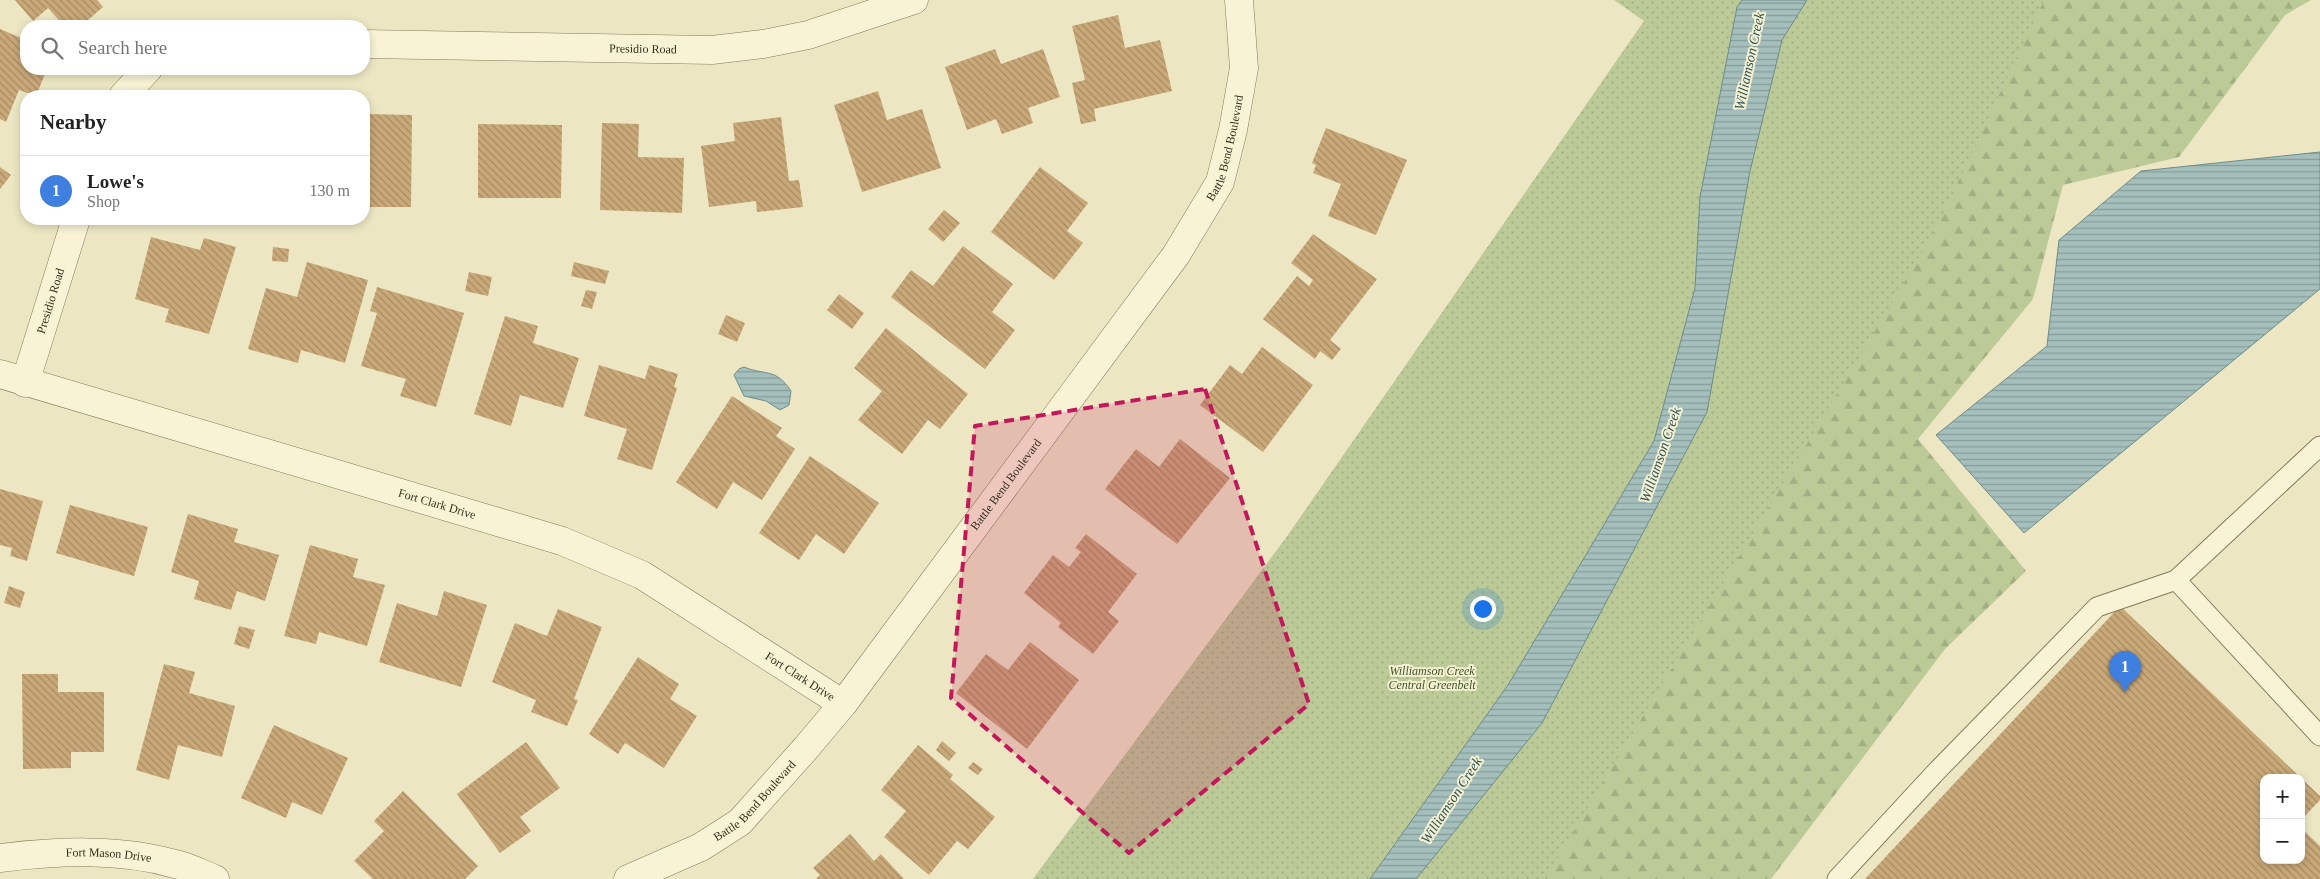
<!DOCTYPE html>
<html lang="en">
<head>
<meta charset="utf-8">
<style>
	body { margin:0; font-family:"Times New Roman",serif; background:#f6f6f6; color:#222 }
	.controls { position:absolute; right:15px; bottom:15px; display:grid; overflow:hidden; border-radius:10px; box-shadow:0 2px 8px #0003 }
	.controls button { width:45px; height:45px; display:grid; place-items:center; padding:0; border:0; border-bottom:1px solid #e0e0e0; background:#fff; color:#222; font:25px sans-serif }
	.you { position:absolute; left:1482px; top:608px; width:18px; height:18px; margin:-12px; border:4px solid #fff; border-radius:50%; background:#1a73e8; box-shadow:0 0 0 8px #1a73e833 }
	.badge { display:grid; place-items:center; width:32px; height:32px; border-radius:50%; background:#ea580c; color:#fff; font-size:16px; font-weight:700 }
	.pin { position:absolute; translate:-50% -41px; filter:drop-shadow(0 1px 2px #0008) }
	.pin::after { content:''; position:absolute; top:26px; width:18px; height:15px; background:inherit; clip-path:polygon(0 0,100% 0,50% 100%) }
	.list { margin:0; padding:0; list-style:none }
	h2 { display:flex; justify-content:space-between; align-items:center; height:65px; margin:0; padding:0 20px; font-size:21px }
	h2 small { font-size:16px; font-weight:400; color:#767676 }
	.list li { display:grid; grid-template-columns:32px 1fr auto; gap:15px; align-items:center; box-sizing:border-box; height:70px; padding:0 20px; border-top:1px solid #e0e0e0 }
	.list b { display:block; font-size:19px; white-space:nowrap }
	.list p { margin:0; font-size:16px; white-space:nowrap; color:#767676 }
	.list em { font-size:16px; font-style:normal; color:#767676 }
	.icon { flex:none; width:28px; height:28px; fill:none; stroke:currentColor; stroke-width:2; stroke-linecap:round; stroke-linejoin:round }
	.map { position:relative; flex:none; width:2320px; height:879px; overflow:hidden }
	.search { position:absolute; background:#fff; box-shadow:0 2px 8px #0003; left:20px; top:20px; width:350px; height:55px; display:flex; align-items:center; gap:12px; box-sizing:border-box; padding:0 18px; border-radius:20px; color:#767676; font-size:19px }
	.panel { position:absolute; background:#fff; box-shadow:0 2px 8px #0003; left:20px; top:90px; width:350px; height:135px; border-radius:20px }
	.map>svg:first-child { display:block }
</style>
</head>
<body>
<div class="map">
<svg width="2320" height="879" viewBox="0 0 2320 879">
	<defs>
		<pattern id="forest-firs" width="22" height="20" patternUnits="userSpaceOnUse" patternTransform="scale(1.25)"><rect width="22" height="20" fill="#bbca97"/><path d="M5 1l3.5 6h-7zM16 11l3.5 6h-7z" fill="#a1ae82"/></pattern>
		<pattern id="park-dots" width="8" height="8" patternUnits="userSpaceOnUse" patternTransform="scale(1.25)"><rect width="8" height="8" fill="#bbca97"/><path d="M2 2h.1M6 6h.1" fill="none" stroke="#a1ae82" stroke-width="1.8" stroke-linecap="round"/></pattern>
		<pattern id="water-rules" width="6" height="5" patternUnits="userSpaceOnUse" patternTransform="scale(1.25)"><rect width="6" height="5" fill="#a5bfbc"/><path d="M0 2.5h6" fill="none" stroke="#879c98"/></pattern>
		<pattern id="building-back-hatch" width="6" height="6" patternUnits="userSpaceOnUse" patternTransform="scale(1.25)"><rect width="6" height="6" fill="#caa979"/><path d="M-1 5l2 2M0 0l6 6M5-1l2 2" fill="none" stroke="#a58a63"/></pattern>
	</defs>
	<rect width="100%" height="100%" fill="#ece7c2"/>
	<path fill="url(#forest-firs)" d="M1659 0H2311L2285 15 2179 157 2063 185 2033 299 1918 439 2026 571 1945 649 1771 879H1033L1286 538Z"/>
	<path fill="url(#park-dots)" d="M1614 0H2044L1934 233 1545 879H1033L1286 538 1644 21Z"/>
	<path fill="url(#water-rules)" stroke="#6c8d8b" d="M1742 0H1807L1782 40 1750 171 1707 412 1542 723 1416 879H1370L1508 685 1654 441 1695 288 1700 197 1737 7Z
		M2320 152V289L2024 533 1936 435 2047 346 2059 240 2141 171Z
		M744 367C765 376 775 367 791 391L789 405 780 410 766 401 744 396 734 375 739 369Z"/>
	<path fill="url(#building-back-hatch)" d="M15 0H97L103 7 81 26H64L48 8 33 21Z
		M1118 15 1125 48 1160 40 1172 91 1094 109 1096 121 1081 124 1072 83 1085 80 1072 26Z
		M0 29 26 40V69H47L36 96 19 90 6 122 0 119Z
		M995 49 1001 64 1043 49 1060 97 1028 108 1033 123 1002 134 996 119 967 130 945 67Z
		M878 91 887 120 922 109 941 168 862 192 834 105Z
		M366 114 412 115 411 207H364Z
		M781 117 789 181 799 180 803 207 757 212 756 201 709 207 701 146 735 141 733 123Z
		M602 123 639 124 638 157 684 158 682 213 600 210Z
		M478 124 562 125 561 198H478Z
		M1326 128 1407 160 1376 235 1328 216 1341 184 1313 173 1316 165 1312 163Z
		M0 167 11 175 0 189Z
		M1040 167 1088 203 1067 231 1083 243 1054 280 991 232Z
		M944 210 960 223 943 242 928 229Z
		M1313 234 1377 279 1330 340 1341 349 1332 360 1320 351 1315 359 1263 319 1297 276 1309 286 1313 280 1291 263Z
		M151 237 200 250 204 238 236 247 209 334 165 322 169 309 135 299Z
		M963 246 1013 284 992 312 1015 330 985 369 891 297 911 270 933 286Z
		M273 247 289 249 288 262 272 261Z
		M307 262 368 280 345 363 301 350 298 363 248 349 266 288 297 297Z
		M574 262 609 271 605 284 571 276Z
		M469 272 492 277 488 296 465 291Z
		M377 287 464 313 436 407 400 396 406 379 361 366 377 313 370 311Z
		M586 290 597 292 592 309 581 306Z
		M839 294 864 313 852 329 827 310Z
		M726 315 745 323 737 342 718 334Z
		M505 316 538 326 533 343 579 358 563 408 520 395 511 426 474 414Z
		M886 328 968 394 940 429 928 420 902 454 858 420 882 391 854 368Z
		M1262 347 1313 385 1263 452 1200 405 1230 365 1242 374Z
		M599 365 645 379 649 365 678 374 674 387 677 388 652 470 617 459 627 429 584 416Z
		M732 396 782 428 776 436 795 449 762 500 733 482 717 509 676 482Z
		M1180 439 1230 478 1177 544 1105 489 1136 449 1159 467Z
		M810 456 879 503 844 554 816 534 799 560 759 533Z
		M0 489 43 501 27 561 10 556 12 548 0 545Z
		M70 505 148 527 134 576 56 553Z
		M188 514 238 529 234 542 279 555 265 601 237 591 231 610 194 599 199 581 171 572Z
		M1086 534 1137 574 1108 612 1119 621 1093 654 1058 627 1061 623 1024 593 1053 555 1069 567 1081 552 1075 548Z
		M310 545 358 559 353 577 385 585 367 646 319 632 316 644 284 636Z
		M9 586 25 592 20 608 4 603Z
		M444 591 487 605 461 687 379 662 397 603 437 616Z
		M2120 606 2301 778H2264V860H2301V828L2320 846V879H1865Z
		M558 609 602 627 574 699 578 700 567 726 531 712 536 700 492 682 515 623 547 636Z
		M239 626 255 630 249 649 234 644Z
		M1030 642 1079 680 1027 749 956 693 986 654 1008 670Z
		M638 657 679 684 670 699 697 716 664 768 625 743 618 754 589 734Z
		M164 664 195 672 189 693 235 706 222 757 178 745 169 780 136 770Z
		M22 674H58V692H104V752H71V768L23 769Z
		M274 725 348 758 322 815 292 802 286 818 241 798Z
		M942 741 956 753 949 761 936 750Z
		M526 742 560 788 520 817 531 831 500 853 457 794Z
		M918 745 953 775 950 779 995 817 968 849 957 841 929 875 884 837 906 811 881 790Z
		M973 762 983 769 978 775 968 768Z
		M2301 778 2320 796V800L2301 820Z
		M403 791 478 866 465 879H373L354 861 384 831 374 821Z
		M850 834 874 861 881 854 904 879H816L820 875 813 868Z"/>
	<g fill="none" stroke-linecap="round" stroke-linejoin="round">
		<defs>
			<path id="service" d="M2320 446 2176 580 2320 736
				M1837 879 1934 774 2097 607 2176 580"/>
			<g id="minor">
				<path id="s1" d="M364 44 712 50 763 44 808 35 914 0"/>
				<path d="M123 96 148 69"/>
				<path id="s2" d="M0 374 562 541 642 575 843 704"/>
				<path id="s3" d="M25 383 76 219"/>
				<path id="s4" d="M0 858C57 851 119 848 175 864 189 867 202 874 215 879"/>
				<path id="s5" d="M628 879 701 847 740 822 806 748 843 704 1176 255 1220 182 1233 130 1244 68 1239 0"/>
			</g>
		</defs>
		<use href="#service" stroke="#86795a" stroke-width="21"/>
		<use href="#minor" stroke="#86795a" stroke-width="29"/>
		<use href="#service" stroke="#f8f3d5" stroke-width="19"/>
		<use href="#minor" stroke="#f8f3d5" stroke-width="28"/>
	</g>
	<path fill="#c2185b" fill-opacity="0.2" stroke="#c2185b" stroke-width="4" stroke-dasharray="10 6" stroke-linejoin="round" d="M1205 389 1309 704 1129 853 951 698 975 426Z"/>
	<g text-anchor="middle" stroke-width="4" stroke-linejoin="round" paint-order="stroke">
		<g font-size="12" fill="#362e1e" stroke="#f4f0d2">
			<text dy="4" stroke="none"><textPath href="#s1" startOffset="279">Presidio Road</textPath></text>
			<text dy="4" stroke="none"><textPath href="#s5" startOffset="961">Battle Bend Boulevard</textPath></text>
			<text dy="4" stroke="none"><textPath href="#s3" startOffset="86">Presidio Road</textPath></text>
			<text dy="4" stroke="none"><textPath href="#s5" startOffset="556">Battle Bend Boulevard</textPath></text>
			<text dy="4" stroke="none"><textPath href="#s2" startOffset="456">Fort Clark Drive</textPath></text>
			<text dy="4" stroke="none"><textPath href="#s2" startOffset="861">Fort Clark Drive</textPath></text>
			<text dy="4" stroke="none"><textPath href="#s5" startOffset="151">Battle Bend Boulevard</textPath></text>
			<text dy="4" stroke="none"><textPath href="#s4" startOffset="109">Fort Mason Drive</textPath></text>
		</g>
		<g font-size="12" font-style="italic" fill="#3f5225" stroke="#f4f0d2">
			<text x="1432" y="675">Williamson Creek<tspan x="1432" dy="14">Central Greenbelt</tspan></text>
		</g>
		<g font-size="14" font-style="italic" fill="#2d5155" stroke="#f4f0d2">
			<text transform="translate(1749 61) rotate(-78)" y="5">Williamson Creek</text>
			<text transform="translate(1660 455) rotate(-71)" y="5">Williamson Creek</text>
			<text transform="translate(1451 800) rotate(-57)" y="5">Williamson Creek</text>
		</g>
	</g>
</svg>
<div class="controls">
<button>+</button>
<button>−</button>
</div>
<div class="you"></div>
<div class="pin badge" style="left:2125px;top:692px;background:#3f7fe0">1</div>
<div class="search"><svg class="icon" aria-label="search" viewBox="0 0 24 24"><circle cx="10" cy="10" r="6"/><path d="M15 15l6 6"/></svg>Search here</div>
<section class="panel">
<h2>Nearby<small></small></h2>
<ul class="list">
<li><span class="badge" style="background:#3f7fe0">1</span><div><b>Lowe's</b><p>Shop</p></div><em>130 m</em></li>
</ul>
</section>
</div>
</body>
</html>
